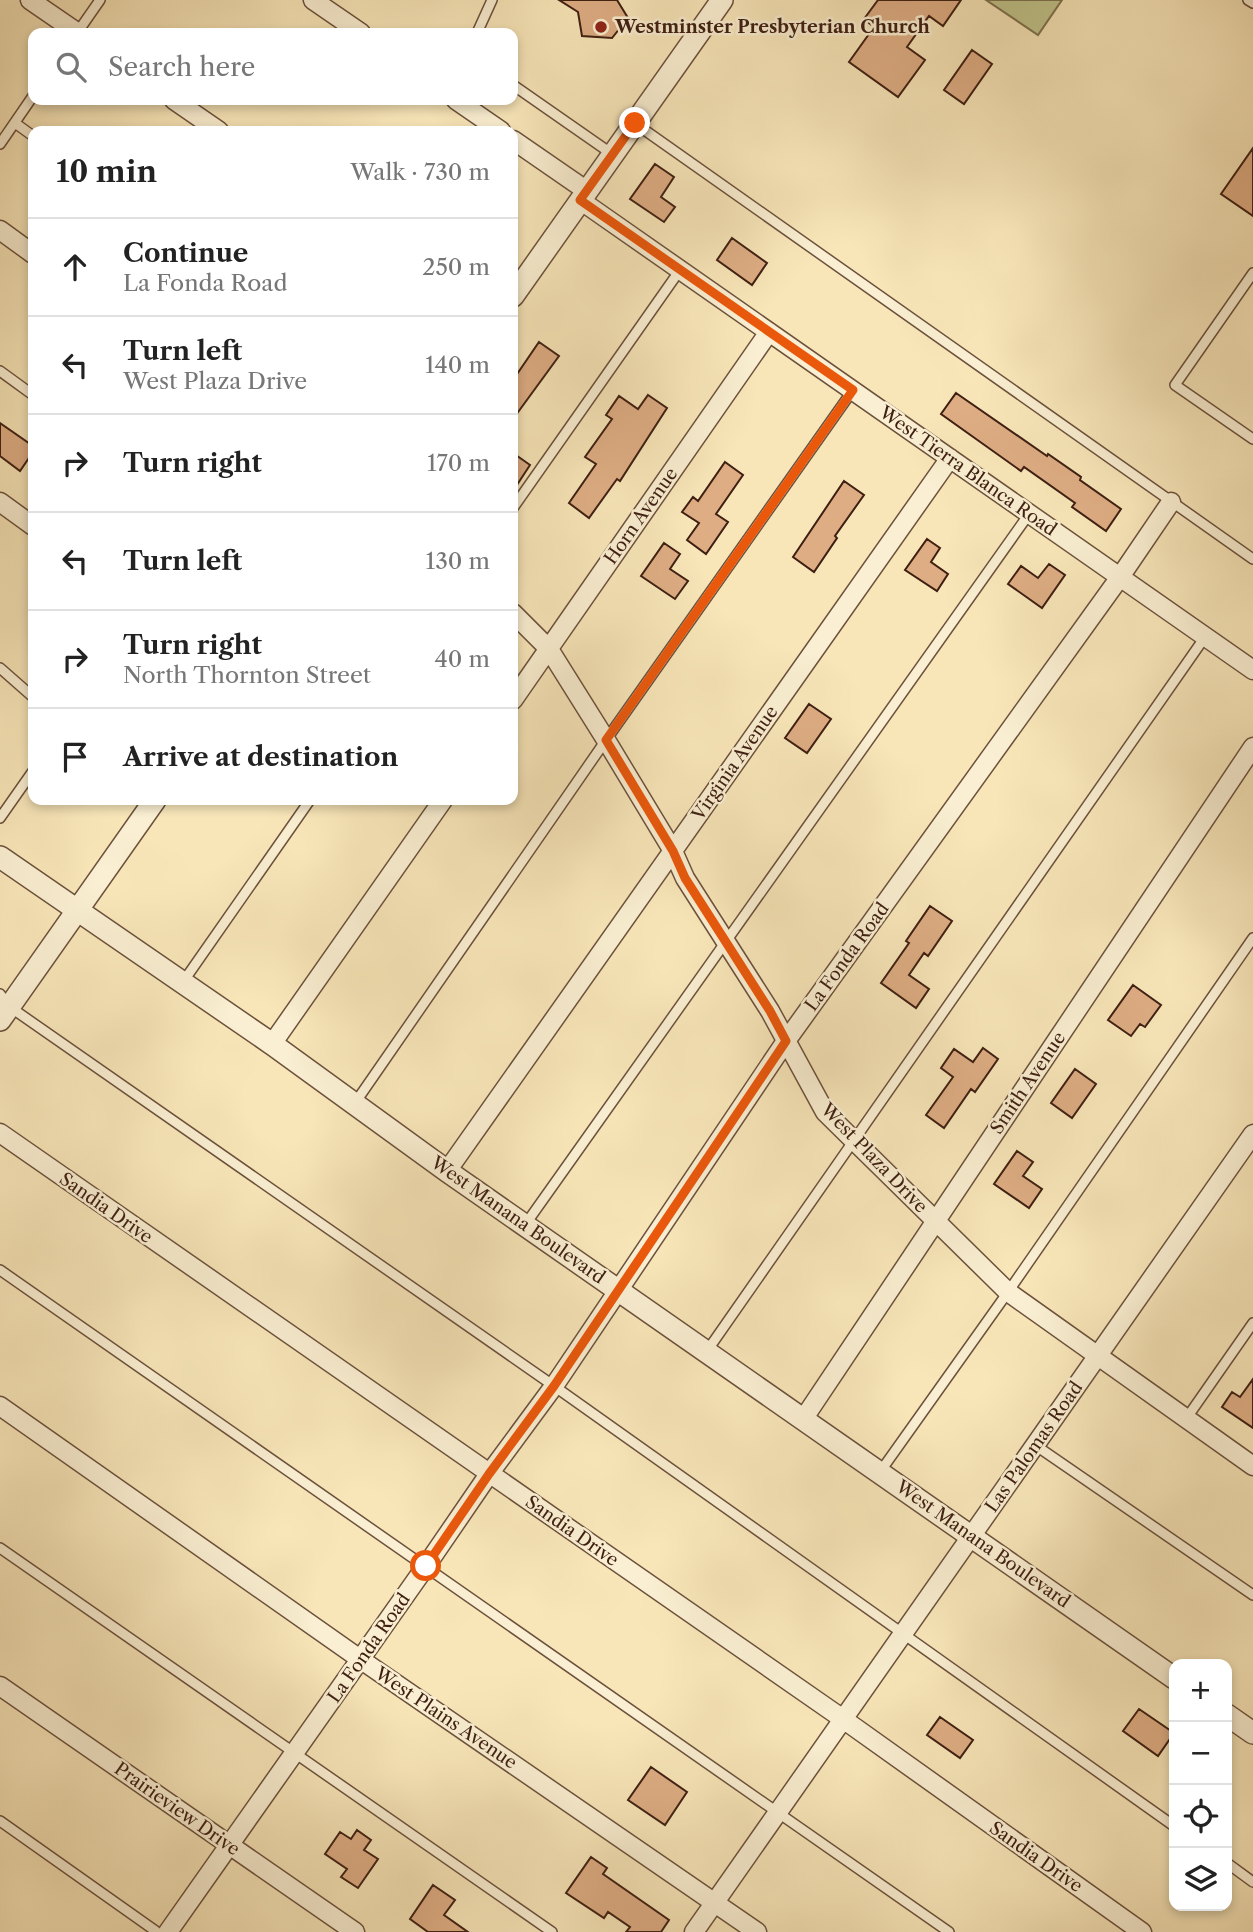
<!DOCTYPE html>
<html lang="en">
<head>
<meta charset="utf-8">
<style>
	body { margin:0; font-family:"Libre Caslon Text",serif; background:#f2f2f2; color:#222 }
	.controls { position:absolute; right:21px; bottom:21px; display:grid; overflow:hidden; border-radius:14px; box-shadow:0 4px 10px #0003 }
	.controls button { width:63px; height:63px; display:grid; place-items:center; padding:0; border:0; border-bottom:2px solid #e0e0e0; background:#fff; color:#222; font:35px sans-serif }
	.stop { position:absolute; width:21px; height:21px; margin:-16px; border:5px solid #ea580c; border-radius:50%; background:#fff }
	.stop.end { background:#ea580c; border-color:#fff; box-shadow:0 2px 7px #0008 }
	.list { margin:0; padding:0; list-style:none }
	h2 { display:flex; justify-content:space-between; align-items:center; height:91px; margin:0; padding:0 28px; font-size:30px }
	h2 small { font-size:23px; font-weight:400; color:#767676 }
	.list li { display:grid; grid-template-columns:46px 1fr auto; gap:21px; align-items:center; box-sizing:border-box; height:98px; padding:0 28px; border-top:2px solid #e0e0e0 }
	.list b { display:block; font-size:26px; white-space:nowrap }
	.list p { margin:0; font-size:23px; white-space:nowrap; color:#767676 }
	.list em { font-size:23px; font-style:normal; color:#767676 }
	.icon { flex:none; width:38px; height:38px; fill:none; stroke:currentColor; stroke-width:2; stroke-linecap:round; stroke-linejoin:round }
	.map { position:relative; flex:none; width:1253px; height:1932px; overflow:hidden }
	.search { position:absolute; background:#fff; box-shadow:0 4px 10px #0003; left:28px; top:28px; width:490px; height:77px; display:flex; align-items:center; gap:18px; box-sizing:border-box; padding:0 24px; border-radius:14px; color:#767676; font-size:26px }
	.panel { position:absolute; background:#fff; box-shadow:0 4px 10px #0003; left:28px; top:126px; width:490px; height:679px; border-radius:14px }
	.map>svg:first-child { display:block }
</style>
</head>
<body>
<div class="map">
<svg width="1253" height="1932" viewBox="0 0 1253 1932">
	<rect width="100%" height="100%" fill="#f8e6b9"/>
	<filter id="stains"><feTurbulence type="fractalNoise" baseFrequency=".00286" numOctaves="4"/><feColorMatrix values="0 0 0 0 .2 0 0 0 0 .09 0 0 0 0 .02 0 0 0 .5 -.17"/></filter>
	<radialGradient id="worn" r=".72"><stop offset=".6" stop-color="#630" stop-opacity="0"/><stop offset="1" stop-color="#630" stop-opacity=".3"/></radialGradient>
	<path fill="#c0c48c" stroke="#7f724f" stroke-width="2" d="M986 0H1062L1038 35Z"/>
	<path fill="#dead84" stroke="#3e1f12" stroke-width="2" d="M559 0H617L628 18 612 38 582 36 578 12Z
		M878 0H961L943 26 929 16 907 47 925 60 898 97 849 62 874 27 864 19Z
		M972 50 992 64 964 104 944 90Z
		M1253 148V216L1221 194Z
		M655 164 674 177 661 197 675 207 664 222 630 199Z
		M732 238 767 263 752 285 717 260Z
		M539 342 559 356 513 419V380Z
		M956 393 1047 456 1048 454 1081 477 1080 480 1121 509 1106 531 1072 507 1075 503 1024 467 1021 471 941 414Z
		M648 395 667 408 620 481 617 479 589 518 569 503 596 464 585 457 612 419 606 415 619 396 638 409Z
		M0 423 33 446V452L20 471 0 456Z
		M513 453 530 465 513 491Z
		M725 462 743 475 716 514 728 522 706 554 687 540 699 523 682 512 693 497 698 501Z
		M844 481 864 495 835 536 837 538 814 572 793 557Z
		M927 539 940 548 931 562 948 574 937 591 905 570Z
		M664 543 680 554 670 569 688 581 675 599 641 576Z
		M1049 564 1065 575 1042 608 1008 584 1021 566 1038 578Z
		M809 704 831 719 807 753 785 738Z
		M930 906 952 921 928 956 924 953 909 975 929 989 916 1008 881 983 909 943 906 941Z
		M1133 985 1161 1005 1145 1027 1140 1024 1131 1036 1108 1020Z
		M983 1048 998 1059 975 1092 971 1089 944 1128 926 1115 953 1077 941 1068 954 1049 973 1062Z
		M1075 1069 1096 1084 1072 1118 1051 1103Z
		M1017 1151 1033 1162 1023 1176 1042 1189 1029 1208 994 1184Z
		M1253 1379V1428L1222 1407 1232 1392 1240 1397Z
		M1139 1709 1174 1733 1158 1756 1123 1731Z
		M940 1717 973 1740 960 1758 927 1735Z
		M651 1767 687 1792 665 1825 628 1800Z
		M357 1830 371 1840 364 1850 378 1859 358 1888 341 1877 347 1869 325 1854 340 1832 351 1839Z
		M591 1857 607 1868 603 1874 669 1920 661 1932H626L630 1927 608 1912 604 1918 566 1893Z
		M433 1885 455 1900 444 1915 468 1932H428L410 1919Z"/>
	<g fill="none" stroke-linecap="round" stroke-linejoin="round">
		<defs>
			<path id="service" d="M1248 0 1253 3
				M77 33 100 0
				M477 33 492 0
				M513 85 612 154
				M15 123 33 136
				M636 124 1253 559
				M0 144 33 96
				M1253 273 1175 385 1253 439
				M0 371 33 395
				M513 508 680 270
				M0 668 33 697
				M0 818 33 771
				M183 982 310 800
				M0 994 10 1007 554 1386 1174 1826
				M355 1103 606 740 853 390
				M525 1225 1029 514
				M0 1270 949 1932
				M707 1351 1205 637
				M1186 1419 1253 1323
				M1035 1445 1253 1595
				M880 1472 1008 1292 1253 938
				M0 1548 552 1932
				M0 1821 157 1932
				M1227 1863 1253 1882"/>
			<path id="minor" d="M30 0 78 33
				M313 0 361 33
				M174 100 219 131
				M456 100 501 131
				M513 140 587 191
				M580 200 1253 670
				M0 230 33 254
				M0 502 33 526
				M513 613 549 649 606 740 673 851 685 878 770 1011 825 1112 1008 1292 1253 1466
				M513 700 769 332
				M272 1044 443 800
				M0 1133 843 1719 1142 1932
				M447 1171 950 458
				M0 1406 360 1659 757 1932
				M804 1418 1253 747
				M0 1686 355 1932
				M168 1932 426 1566 489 1474 554 1386 786 1041 1120 577 1171 502
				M694 1932 1253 1134"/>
			<path id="tertiary" d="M513 296 722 0
				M0 857 272 1044 447 1171 1174 1678
				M0 1020 155 800
				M1227 1715 1253 1733"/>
		</defs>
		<use href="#service" stroke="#6c513c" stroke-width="12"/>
		<use href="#minor" stroke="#6c513c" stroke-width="21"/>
		<use href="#tertiary" stroke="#6c513c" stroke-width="24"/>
		<use href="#service" stroke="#faefd2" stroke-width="9"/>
		<use href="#minor" stroke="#faefd2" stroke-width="18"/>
		<use href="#tertiary" stroke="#faefd2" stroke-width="21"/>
	</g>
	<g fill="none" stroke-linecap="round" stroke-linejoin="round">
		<path stroke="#ea580c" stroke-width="9" d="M426 1566 489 1474 554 1386 786 1041 770 1011 685 878 673 851 606 740 853 390 580 200 635 123"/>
	</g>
	<circle fill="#8f2418" stroke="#faefd2" stroke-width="2.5" cx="601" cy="27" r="7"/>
	<g text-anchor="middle" stroke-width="5" stroke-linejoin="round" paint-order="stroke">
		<g font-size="18" font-weight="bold" fill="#3e1f12" stroke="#faefd2" text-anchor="start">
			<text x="615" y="33">Westminster Presbyterian Church</text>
		</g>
		<g font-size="18" fill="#3e1f12" stroke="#faefd2">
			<text transform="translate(968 471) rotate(35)" y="6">West Tierra Blanca Road</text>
			<text transform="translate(641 516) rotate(-55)" y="6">Horn Avenue</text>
			<text transform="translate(735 763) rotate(-55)" y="6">Virginia Avenue</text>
			<text transform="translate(847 957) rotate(-54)" y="6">La Fonda Road</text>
			<text transform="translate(1028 1083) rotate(-56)" y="6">Smith Avenue</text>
			<text transform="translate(874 1158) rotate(46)" y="6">West Plaza Drive</text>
			<text transform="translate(106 1208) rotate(35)" y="6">Sandia Drive</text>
			<text transform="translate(518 1220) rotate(35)" y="6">West Manana Boulevard</text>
			<text transform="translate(1034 1447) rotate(-55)" y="6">Las Palomas Road</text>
			<text transform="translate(572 1531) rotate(35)" y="6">Sandia Drive</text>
			<text transform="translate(983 1544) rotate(35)" y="6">West Manana Boulevard</text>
			<text transform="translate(369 1648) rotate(-55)" y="6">La Fonda Road</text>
			<text transform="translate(446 1718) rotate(34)" y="6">West Plains Avenue</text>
			<text transform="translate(177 1809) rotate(35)" y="6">Prairieview Drive</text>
			<text transform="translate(1036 1857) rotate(35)" y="6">Sandia Drive</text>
		</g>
	</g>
	<rect width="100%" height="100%" filter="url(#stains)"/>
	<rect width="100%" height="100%" fill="url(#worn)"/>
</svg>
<div class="controls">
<button>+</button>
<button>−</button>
<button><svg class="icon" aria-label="locate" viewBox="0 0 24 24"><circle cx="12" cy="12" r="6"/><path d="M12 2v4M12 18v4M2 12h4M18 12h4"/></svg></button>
<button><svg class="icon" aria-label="layers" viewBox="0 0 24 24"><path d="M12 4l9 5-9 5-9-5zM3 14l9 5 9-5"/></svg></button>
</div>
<div class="stop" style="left:426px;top:1566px"></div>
<div class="stop end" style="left:635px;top:123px"></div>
<div class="search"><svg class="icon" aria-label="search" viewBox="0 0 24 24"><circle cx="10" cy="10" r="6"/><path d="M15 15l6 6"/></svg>Search here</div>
<section class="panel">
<h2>10 min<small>Walk · 730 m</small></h2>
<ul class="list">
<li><svg class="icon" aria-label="ahead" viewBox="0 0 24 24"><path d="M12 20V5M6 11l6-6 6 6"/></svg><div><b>Continue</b><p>La Fonda Road</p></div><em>250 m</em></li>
<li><svg class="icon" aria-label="left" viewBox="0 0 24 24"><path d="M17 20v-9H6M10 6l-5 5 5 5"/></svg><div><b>Turn left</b><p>West Plaza Drive</p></div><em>140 m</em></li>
<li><svg class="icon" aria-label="right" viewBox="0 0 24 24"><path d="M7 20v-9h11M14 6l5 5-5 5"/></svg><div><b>Turn right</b></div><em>170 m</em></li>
<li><svg class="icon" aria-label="left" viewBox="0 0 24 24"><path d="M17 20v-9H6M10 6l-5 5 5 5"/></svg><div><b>Turn left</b></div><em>130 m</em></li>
<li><svg class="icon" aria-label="right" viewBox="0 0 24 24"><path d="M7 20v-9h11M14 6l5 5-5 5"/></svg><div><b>Turn right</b><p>North Thornton Street</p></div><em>40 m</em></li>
<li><svg class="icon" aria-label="arrive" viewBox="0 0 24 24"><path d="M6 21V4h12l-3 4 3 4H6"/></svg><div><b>Arrive at destination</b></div></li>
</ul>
</section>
</div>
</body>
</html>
